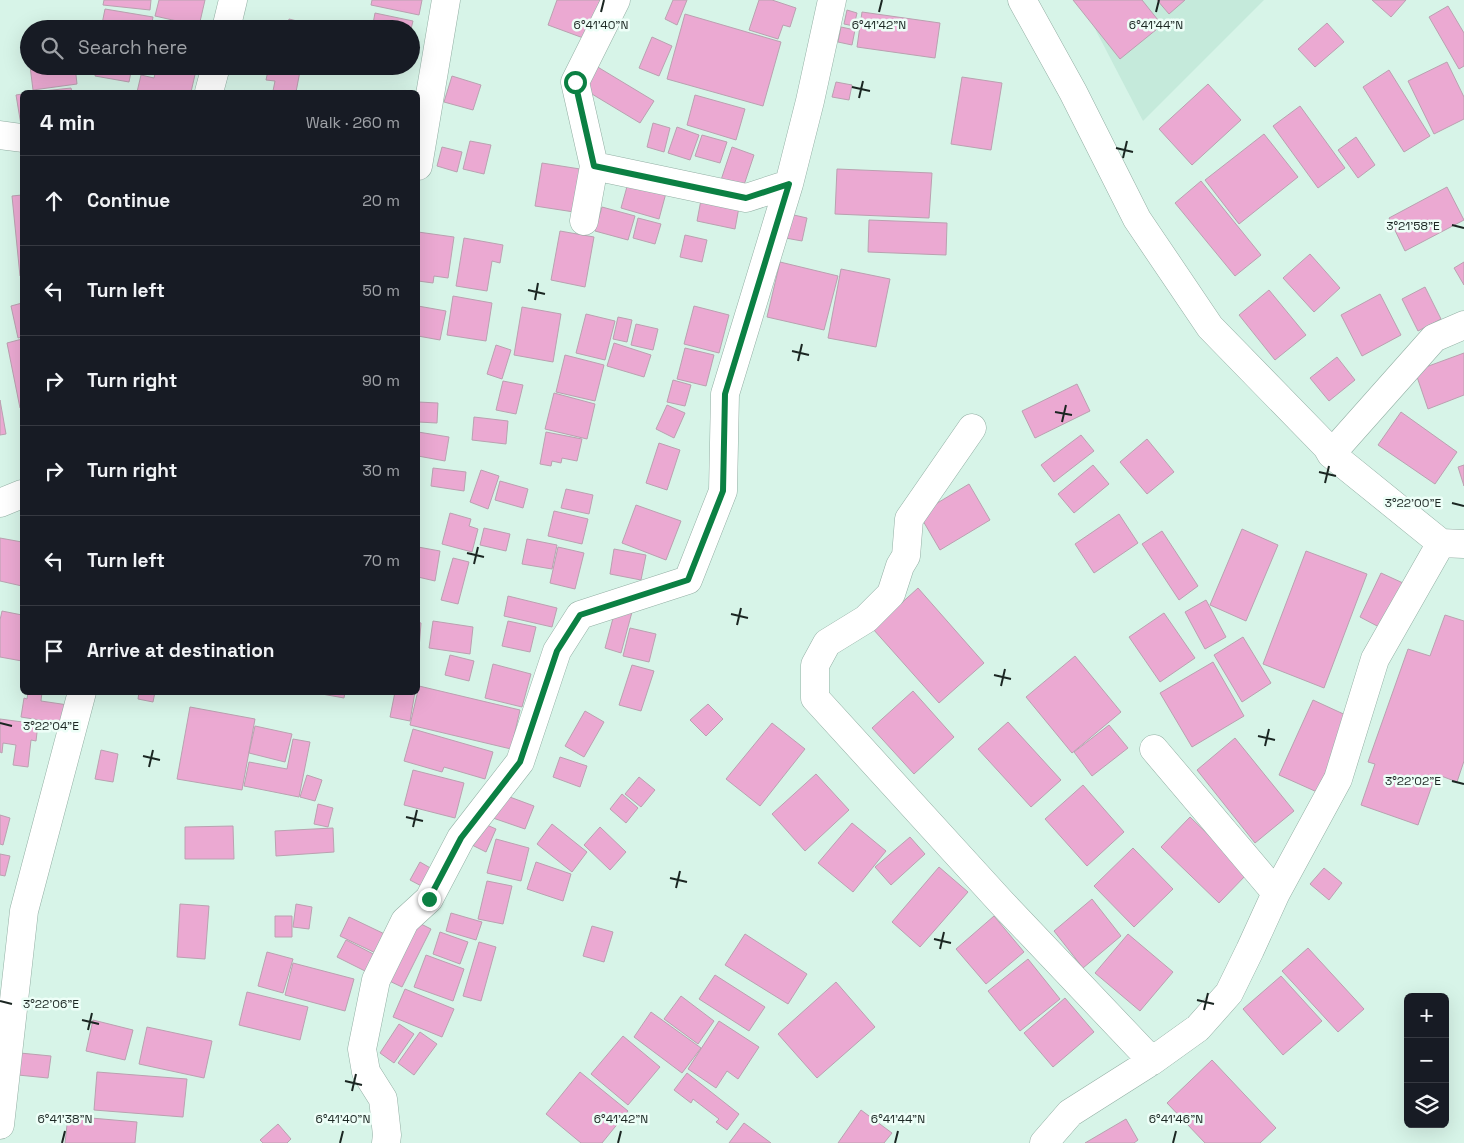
<!DOCTYPE html>
<html lang="en">
<head>
<meta charset="utf-8">
<style>
	body { margin:0; font-family:"Space Grotesk",sans-serif; background:#242831; color:#f1f3f6 }
	.controls { position:absolute; right:15px; bottom:15px; display:grid; overflow:hidden; border-radius:8px; box-shadow:0 5px 20px #0002 }
	.controls button { width:45px; height:45px; display:grid; place-items:center; padding:0; border:0; border-bottom:1px solid #363941; background:#171b24; color:#f1f3f6; font:25px sans-serif }
	.stop { position:absolute; width:15px; height:15px; margin:-11px; border:4px solid #0b8043; border-radius:50%; background:#fff }
	.stop.end { background:#0b8043; border-color:#fff; box-shadow:0 1px 5px #0008 }
	.list { margin:0; padding:0; list-style:none }
	h2 { display:flex; justify-content:space-between; align-items:center; height:65px; margin:0; padding:0 20px; font-size:21px }
	h2 small { font-size:16px; font-weight:400; color:#9ea1a6 }
	.list li { display:grid; grid-template-columns:32px 1fr auto; gap:15px; align-items:center; box-sizing:border-box; height:90px; padding:0 20px; border-top:1px solid #363941 }
	.list b { display:block; font-size:19px; white-space:nowrap }
	.list em { font-size:16px; font-style:normal; color:#9ea1a6 }
	.icon { flex:none; width:28px; height:28px; fill:none; stroke:currentColor; stroke-width:2; stroke-linecap:round; stroke-linejoin:round }
	.map { position:relative; flex:none; width:1464px; height:1143px; overflow:hidden }
	.search { position:absolute; background:#171b24; box-shadow:0 5px 20px #0002; left:20px; top:20px; width:400px; height:55px; display:flex; align-items:center; gap:12px; box-sizing:border-box; padding:0 18px; border-radius:28px; color:#9ea1a6; font-size:19px }
	.panel { position:absolute; background:#171b24; box-shadow:0 5px 20px #0002; left:20px; top:90px; width:400px; height:605px; border-radius:8px }
	.map>svg:first-child { display:block }
</style>
</head>
<body>
<div class="map">
<svg width="1464" height="1143" viewBox="0 0 1464 1143">
	<rect width="100%" height="100%" fill="#d7f4e8"/>
	<path fill="#c5eadb" d="M1080 0H1264L1143 121Z"/>
	<path fill="#eba9d2" stroke="#baa1b0" d="M104 0H151L150 10 103 5Z
		M159 0H205L199 26 155 16Z
		M372 0H422L419 15 371 5Z
		M557 0H600L586 39 548 25Z
		M673 0H687L677 25 665 19Z
		M759 0H772L796 8 790 27 783 25 778 39 749 30Z
		M1073 0H1142L1162 25 1120 59Z
		M1157 0H1185L1169 14Z
		M1372 0H1406L1391 17Z
		M1448 6 1464 33V66L1459 69 1429 17Z
		M105 9 153 17 151 29H101Z
		M847 10 857 13 854 26 844 24Z
		M862 12 940 23 935 58 857 47Z
		M375 13 413 21 411 29H372Z
		M685 14 781 42 763 106 667 79Z
		M289 19 309 24 308 29H287Z
		M1327 23 1344 42 1315 67 1298 49Z
		M841 27 855 30 852 45 838 42Z
		M652 37 672 46 659 76 639 68Z
		M1447 62 1464 97V119L1434 134 1408 81Z
		M30 66H75L77 84 33 90Z
		M97 66 132 67 129 82 95 76Z
		M157 66H197L191 92H137L141 75 154 78Z
		M269 66H301L296 92H282L273 91 275 81 266 80Z
		M596 66 654 101 640 123 582 88Z
		M1389 70 1430 136 1404 152 1363 87Z
		M452 76 481 85 473 110 444 102Z
		M962 77 1002 83 991 150 951 144Z
		M836 82 852 85 849 100 832 97Z
		M1208 84 1241 120 1192 165 1159 129Z
		M71 88 72 92H34Z
		M22 94V131L16 95Z
		M695 95 745 109 736 140 687 125Z
		M1300 106 1345 168 1318 188 1273 126Z
		M653 123 670 128 664 152 647 147Z
		M677 127 699 135 690 160 668 153Z
		M1264 134 1298 177 1239 224 1205 180Z
		M702 135 727 142 720 163 695 156Z
		M1356 137 1375 165 1358 178 1338 150Z
		M470 141 491 145 484 174 463 169Z
		M442 147 462 152 457 172 437 166Z
		M732 147 754 155 742 191 720 183Z
		M542 163 580 169 574 212 535 206Z
		M837 169 932 173 929 218 835 214Z
		M1201 181 1261 255 1235 276 1175 203Z
		M628 183 666 193 659 219 621 208Z
		M1447 187 1464 220 1405 251 1389 218Z
		M22 195V275L20 276 12 196Z
		M701 200 739 207 735 229 697 221Z
		M602 207 635 216 628 240 595 231Z
		M785 213 807 218 802 241 780 237Z
		M638 218 661 224 655 244 633 238Z
		M869 220 947 223 946 255 868 252Z
		M560 231 594 237 585 287 551 280Z
		M418 232 454 237 448 278 434 276 433 283 418 281Z
		M685 235 707 240 702 262 680 257Z
		M464 238 503 245 500 263 492 261 487 291 456 286Z
		M1310 254 1340 288 1314 312 1283 278Z
		M780 262 838 276 824 330 767 317Z
		M1464 262V285L1454 268Z
		M841 269 890 279 876 347 828 338Z
		M1425 287 1441 319 1418 331 1402 299Z
		M1269 290 1306 335 1275 360 1239 315Z
		M1380 294 1401 335 1362 356 1341 315Z
		M453 296 492 303 486 341 447 335Z
		M22 303V337L18 338 11 306Z
		M418 306 446 311 440 340 418 336Z
		M694 306 729 315 719 353 684 344Z
		M522 307 561 314 553 362 514 355Z
		M586 314 615 321 605 360 576 353Z
		M618 317 632 320 627 342 613 339Z
		M636 324 658 329 653 350 631 345Z
		M22 339V407L20 408 7 343Z
		M614 343 651 355 644 377 607 366Z
		M496 345 511 350 502 379 487 374Z
		M685 348 714 355 706 386 677 379Z
		M1464 353V395L1428 409 1415 371Z
		M565 355 604 365 595 401 556 392Z
		M1337 357 1355 380 1329 401 1310 378Z
		M673 380 691 385 685 406 667 402Z
		M503 381 523 385 516 414 496 410Z
		M1077 384 1090 411 1035 438 1022 411Z
		M554 393 595 404 587 439 545 429Z
		M0 400 6 434 0 435Z
		M418 402 438 403 437 423 418 422Z
		M667 405 685 413 674 438 656 429Z
		M1401 412 1457 452 1435 484 1378 445Z
		M474 417 508 421 506 444 472 440Z
		M418 432 449 437 445 461 418 456Z
		M546 432 582 439 577 461 562 458 561 463 552 461 551 466 540 464Z
		M1081 435 1094 451 1054 482 1041 465Z
		M1147 439 1174 472 1147 494 1120 462Z
		M659 443 680 450 667 490 646 483Z
		M1093 465 1109 484 1074 513 1058 494Z
		M1464 465V486L1458 467Z
		M433 468 466 472 464 491 431 486Z
		M481 470 499 476 488 509 470 502Z
		M500 481 528 489 523 508 495 500Z
		M969 484 990 520 940 550 919 514Z
		M566 489 593 495 589 514 561 508Z
		M636 505 681 521 666 560 622 543Z
		M554 511 588 519 582 544 548 536Z
		M450 513 471 519 469 526 478 529 472 552 442 544Z
		M1119 514 1138 543 1094 573 1075 544Z
		M484 528 510 534 506 551 480 545Z
		M1242 529 1278 545 1246 621 1210 605Z
		M1162 531 1198 586 1179 600 1142 544Z
		M0 538 22 542V586L0 581Z
		M527 539 557 545 552 569 522 564Z
		M418 547 440 551 435 581 418 577Z
		M558 547 584 553 575 589 550 583Z
		M614 549 646 555 641 580 610 574Z
		M1306 551 1367 574 1324 688 1263 664Z
		M453 558 469 562 458 604 441 600Z
		M1381 573 1403 583 1381 628 1360 617Z
		M918 588 984 663 939 703 873 629Z
		M508 596 557 608 552 627 504 616Z
		M1206 600 1226 637 1205 649 1185 612Z
		M616 607 632 612 621 653 605 648Z
		M2 611 22 615V661L0 657V620Z
		M1164 613 1195 658 1160 682 1129 637Z
		M1445 615 1464 621V761L1457 782 1436 774 1418 825 1361 805 1375 764 1368 762 1408 649 1430 656Z
		M433 621 473 627 470 654 429 648Z
		M508 621 536 627 530 652 502 646Z
		M418 622 421 623 419 649H418Z
		M630 628 656 634 649 662 623 656Z
		M1243 637 1271 683 1242 702 1214 655Z
		M450 655 474 661 469 681 445 675Z
		M1075 656 1121 712 1072 753 1026 697Z
		M1213 662 1244 716 1192 747 1160 693Z
		M493 664 531 674 522 707 485 698Z
		M632 665 654 671 641 711 619 705Z
		M419 686 520 710 511 749 410 725Z
		M913 691 954 737 914 774 872 728Z
		M28 692H42L41 701 68 705 65 724 21 717 24 698 27 699Z
		M139 692H155L153 702 138 699Z
		M311 692H345L344 698Z
		M395 692H415L410 721 390 717Z
		M1313 700 1350 717 1317 792 1279 775Z
		M708 704 723 719 706 736 690 720Z
		M190 707 255 719 242 790 177 779Z
		M585 711 604 722 584 757 565 746Z
		M0 719 38 724 36 741 31 740 28 767 13 765 16 745 3 743 2 753 0 752Z
		M1008 722 1061 780 1031 807 978 749Z
		M772 723 805 749 760 806 726 779Z
		M1109 725 1128 748 1092 776 1074 752Z
		M255 726 292 734 285 762 249 753Z
		M413 729 493 752 485 779 444 767 442 772 404 761Z
		M1235 738 1294 811 1255 843 1197 770Z
		M293 739 310 742 299 797 244 786 249 762 287 769Z
		M101 750 118 754 113 782 95 779Z
		M560 757 587 766 580 787 553 777Z
		M413 770 464 783 455 818 404 805Z
		M816 774 849 810 805 851 772 814Z
		M307 775 322 780 315 801 300 797Z
		M639 777 655 790 641 807 625 794Z
		M1083 785 1124 832 1087 866 1045 819Z
		M499 793 534 806 525 829 490 817Z
		M622 794 638 808 626 823 610 809Z
		M318 804 333 808 328 827 314 824Z
		M0 815 10 818 3 845 0 844Z
		M1190 817 1248 873 1219 903 1161 847Z
		M480 822 496 829 486 852 470 844Z
		M852 823 886 851 853 892 818 863Z
		M552 824 587 852 572 872 537 844Z
		M233 826 234 859H185V827Z
		M600 827 626 852 610 870 584 845Z
		M333 828 334 852 276 856 275 831Z
		M910 837 925 854 891 885 875 867Z
		M496 839 529 848 521 881 487 873Z
		M1133 848 1173 889 1134 927 1094 886Z
		M0 854 10 856 5 876 0 875Z
		M420 862 439 873 429 890 410 880Z
		M536 862 571 874 563 901 527 889Z
		M939 867 968 892 920 947 892 922Z
		M1324 868 1342 883 1329 900 1310 884Z
		M487 881 512 886 503 924 478 919Z
		M1092 899 1121 936 1083 968 1054 931Z
		M180 904 209 906 205 959 177 957Z
		M296 904 312 907 309 929 293 927Z
		M451 913 482 922 476 940 446 931Z
		M275 916H292V937H275Z
		M994 916 1024 952 986 984 956 949Z
		M349 917 393 938 384 957 340 936Z
		M413 920 431 929 402 987 383 978Z
		M592 926 613 932 604 962 583 956Z
		M440 932 468 942 460 964 433 954Z
		M745 934 807 974 788 1004 725 965Z
		M1128 934 1173 972 1140 1011 1095 973Z
		M346 940 381 958 373 975 337 957Z
		M479 942 496 947 481 1001 463 996Z
		M1308 948 1364 1009 1338 1032 1282 971Z
		M267 952 293 959 283 993 258 986Z
		M426 955 464 969 453 1001 414 987Z
		M1028 959 1060 999 1020 1031 988 991Z
		M293 963 354 979 345 1011 285 995Z
		M715 975 765 1007 749 1031 699 999Z
		M1281 976 1322 1021 1283 1055 1243 1009Z
		M836 982 875 1027 817 1078 778 1034Z
		M405 989 454 1009 442 1037 393 1017Z
		M247 992 308 1007 300 1040 239 1025Z
		M681 996 714 1021 698 1044 664 1019Z
		M1065 998 1094 1032 1053 1067 1024 1033Z
		M651 1012 701 1048 682 1073 634 1037Z
		M93 1020 133 1030 125 1060 86 1051Z
		M719 1021 759 1047 738 1079 727 1071 716 1088 688 1069Z
		M399 1024 414 1034 394 1063 380 1053Z
		M147 1027 212 1041 204 1078 139 1064Z
		M420 1032 437 1044 414 1075 398 1063Z
		M623 1036 660 1067 628 1105 591 1074Z
		M20 1053 51 1056 48 1078 18 1075Z
		M1212 1060 1276 1128 1260 1143H1205L1167 1103Z
		M97 1072 187 1079 183 1117 94 1110Z
		M580 1072 628 1111 602 1143H581L546 1114Z
		M687 1073 739 1114 727 1130 716 1122 719 1119 693 1099 691 1103 674 1090Z
		M861 1110 892 1133 884 1143H838Z
		M68 1116 137 1122 135 1143H65Z
		M1126 1119 1138 1140 1134 1143H1085Z
		M744 1123 771 1143H729Z
		M278 1124 291 1139 287 1143H263L260 1140Z"/>
	<g fill="none" stroke-linecap="round" stroke-linejoin="round">
		<defs>
			<path id="street" d="M1022 0 1073 92 1137 219 1210 327 1327 447 1331 454 1441 543 1464 544
				M226 29 233 0
				M209 92 216 66
				M0 135 22 138
				M418 166 446 0
				M594 166 746 198 789 184
				M584 221 594 166 575 82 616 0
				M972 428 909 519 906 556 900 566 891 594 866 619 827 643 815 665V698L1001 902 1152 1061
				M1331 454 1434 338 1464 325
				M0 503 22 494
				M1154 749 1276 893
				M0 1125 24 911 82 692
				M386 1143 387 1135 383 1099 366 1072 362 1049 376 980 405 921 429 899 461 838 520 762 557 651 580 615 688 580 723 491 725 394 789 184 810 101 832 0
				M1044 1143 1070 1113 1152 1061 1198 1028 1229 993 1250 950 1276 893 1338 779 1375 659 1441 543"/>
		</defs>
		<use href="#street" stroke="#93afa4" stroke-width="29"/>
		<use href="#street" stroke="#fff" stroke-width="28"/>
	</g>
	<g fill="none" stroke-linecap="round" stroke-linejoin="round">
		<path stroke="#0b8043" stroke-width="6" d="M429 899 461 838 520 762 557 651 580 615 688 580 723 491 725 394 789 184 746 198 594 166 575 82"/>
	</g>
	<path fill="none" stroke="#1b2622" stroke-width="2" d="M601 12 604 0M879 12 882 0M1156 12 1159 0M852 87 870 91M859 98 863 81M1116 148 1133 152M1123 158 1127 141M1452 225 1464 228M528 290 545 294M535 300 538 283M792 351 809 355M798 361 802 344M1055 412 1072 415M1062 422 1066 405M1319 472 1336 476M1325 483 1329 466M1452 503 1464 506M467 553 484 557M474 564 478 547M731 614 748 618M737 625 741 608M994 675 1011 679M1001 686 1005 669M0 723 12 726M1258 736 1275 740M1265 746 1269 729M143 756 160 760M149 767 153 750M1452 781 1464 784M406 817 423 821M413 827 417 810M670 878 687 882M676 888 680 871M934 939 951 943M940 949 944 932M1197 1000 1214 1004M0 1001 12 1004M1204 1010 1208 993M82 1020 99 1024M88 1030 92 1013M345 1081 362 1085M352 1091 356 1074M62 1143 65 1131M340 1143 343 1131M618 1143 621 1131M895 1143 898 1131M1173 1143 1176 1131"/>
	<g font-size="12" text-anchor="middle" fill="#1b2622" stroke="#edfef7" stroke-width="5" stroke-linejoin="round" paint-order="stroke">
		<text x="601" y="29">6°41'40"N</text>
		<text x="879" y="29">6°41'42"N</text>
		<text x="1156" y="29">6°41'44"N</text>
		<text x="1413" y="230">3°21'58"E</text>
		<text x="1413" y="507">3°22'00"E</text>
		<text x="51" y="730">3°22'04"E</text>
		<text x="1413" y="785">3°22'02"E</text>
		<text x="51" y="1008">3°22'06"E</text>
		<text x="65" y="1123">6°41'38"N</text>
		<text x="343" y="1123">6°41'40"N</text>
		<text x="621" y="1123">6°41'42"N</text>
		<text x="898" y="1123">6°41'44"N</text>
		<text x="1176" y="1123">6°41'46"N</text>
	</g>
</svg>
<div class="controls">
<button>+</button>
<button>−</button>
<button><svg class="icon" aria-label="layers" viewBox="0 0 24 24"><path d="M12 4l9 5-9 5-9-5zM3 14l9 5 9-5"/></svg></button>
</div>
<div class="stop" style="left:575px;top:82px"></div>
<div class="stop end" style="left:429px;top:899px"></div>
<div class="search"><svg class="icon" aria-label="search" viewBox="0 0 24 24"><circle cx="10" cy="10" r="6"/><path d="M15 15l6 6"/></svg>Search here</div>
<section class="panel">
<h2>4 min<small>Walk · 260 m</small></h2>
<ul class="list">
<li><svg class="icon" aria-label="ahead" viewBox="0 0 24 24"><path d="M12 20V5M6 11l6-6 6 6"/></svg><div><b>Continue</b></div><em>20 m</em></li>
<li><svg class="icon" aria-label="left" viewBox="0 0 24 24"><path d="M17 20v-9H6M10 6l-5 5 5 5"/></svg><div><b>Turn left</b></div><em>50 m</em></li>
<li><svg class="icon" aria-label="right" viewBox="0 0 24 24"><path d="M7 20v-9h11M14 6l5 5-5 5"/></svg><div><b>Turn right</b></div><em>90 m</em></li>
<li><svg class="icon" aria-label="right" viewBox="0 0 24 24"><path d="M7 20v-9h11M14 6l5 5-5 5"/></svg><div><b>Turn right</b></div><em>30 m</em></li>
<li><svg class="icon" aria-label="left" viewBox="0 0 24 24"><path d="M17 20v-9H6M10 6l-5 5 5 5"/></svg><div><b>Turn left</b></div><em>70 m</em></li>
<li><svg class="icon" aria-label="arrive" viewBox="0 0 24 24"><path d="M6 21V4h12l-3 4 3 4H6"/></svg><div><b>Arrive at destination</b></div></li>
</ul>
</section>
</div>
</body>
</html>
